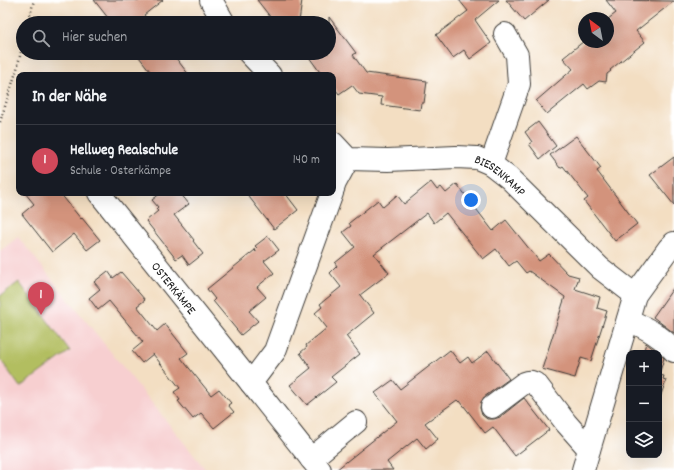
<!DOCTYPE html>
<html lang="de">
<head>
<meta charset="utf-8">
<style>
	body { margin:0; font-family:Dekko,sans-serif; background:#242831; color:#f1f3f6 }
	.controls { position:absolute; right:12px; bottom:12px; display:grid; overflow:hidden; border-radius:8px; box-shadow:0 4px 16px #0002 }
	.controls button { width:36px; height:36px; display:grid; place-items:center; padding:0; border:0; border-bottom:1px solid #363941; background:#171b24; color:#f1f3f6; font:20px sans-serif }
	.compass { position:absolute; left:578px; top:12px; width:36px; height:36px; border-radius:50%; background:#171b24; box-shadow:0 4px 16px #0002; rotate:328deg }
	.you { position:absolute; left:471px; top:200px; width:14px; height:14px; margin:-10px; border:3px solid #fff; border-radius:50%; background:#1a73e8; box-shadow:0 0 0 6px #1a73e833 }
	.badge { display:grid; place-items:center; width:26px; height:26px; border-radius:50%; background:#d1495b; color:#fff; font-size:13px; font-weight:700 }
	.pin { position:absolute; translate:-50% -33px; filter:drop-shadow(0 1px 2px #0008) }
	.pin::after { content:''; position:absolute; top:21px; width:14px; height:12px; background:inherit; clip-path:polygon(0 0,100% 0,50% 100%) }
	.list { margin:0; padding:0; list-style:none }
	h2 { display:flex; justify-content:space-between; align-items:center; height:52px; margin:0; padding:0 16px; font-size:17px }
	h2 small { font-size:13px; font-weight:400; color:#9ea1a6 }
	.list li { display:grid; grid-template-columns:26px 1fr auto; gap:12px; align-items:center; box-sizing:border-box; height:72px; padding:0 16px; border-top:1px solid #363941 }
	.list b { display:block; font-size:15px; white-space:nowrap }
	.list p { margin:0; font-size:13px; white-space:nowrap; color:#9ea1a6 }
	.list em { font-size:13px; font-style:normal; color:#9ea1a6 }
	.icon { flex:none; width:22px; height:22px; fill:none; stroke:currentColor; stroke-width:2; stroke-linecap:round; stroke-linejoin:round }
	.map { position:relative; flex:none; width:674px; height:470px; overflow:hidden }
	.search { position:absolute; background:#171b24; box-shadow:0 4px 16px #0002; left:16px; top:16px; width:320px; height:44px; display:flex; align-items:center; gap:10px; box-sizing:border-box; padding:0 14px; border-radius:22px; color:#9ea1a6; font-size:15px }
	.panel { position:absolute; background:#171b24; box-shadow:0 4px 16px #0002; left:16px; top:72px; width:320px; height:124px; border-radius:8px }
	.map>svg:first-child { display:block }
</style>
</head>
<body>
<div class="map">
<svg width="674" height="470" viewBox="0 0 674 470">
	<rect width="100%" height="100%" fill="#fff"/>
	<filter id="ink" filterUnits="userSpaceOnUse"><feTurbulence type="fractalNoise" baseFrequency=".025" numOctaves="2"/><feDisplacementMap in="SourceGraphic" scale="8" xChannelSelector="R" yChannelSelector="G"/><feConvolveMatrix kernelMatrix="1 2 1 2 8 2 1 2 1" color-interpolation-filters="sRGB"/></filter>
	<filter id="wash" filterUnits="userSpaceOnUse"><feTurbulence type="fractalNoise" baseFrequency=".012" numOctaves="4" result="noise"/><feDisplacementMap in="SourceGraphic" scale="16" xChannelSelector="R" yChannelSelector="G"/><feGaussianBlur stdDeviation="0.9" result="paint"/><feColorMatrix in="noise" values="0 0 0 0 0 0 0 0 0 0 0 0 0 0 0 0 0 1.4 0 .05"/><feComposite in="paint" operator="in"/></filter>
	<g filter="url(#wash)">
		<rect width="100%" height="100%" fill="#f3dec2"/>
		<path fill="#f7cfd0" d="M18 237 206 470H0V251Z"/>
		<path fill="#b2be60" stroke="#676d3e" d="M19 282 70 351 20 387 0 359V296Z"/>
		<g id="blocks">
			<path fill="#d3937c" d="M94 0H163L144 15 146 18 142 20 145 23H112Z
				M257 0H302L299 22 275 23Z
				M459 0H499L475 20 491 43 470 59 464 50 453 58 436 35 468 11Z
				M506 0H549L524 21Z
				M606 0 674 1 636 31 645 42 610 70 611 71 607 74 606 82 599 81 588 89 584 84 547 114 536 101 573 69 563 58 584 41V42H608V19L616 13Z
				M329 17 356 53 353 55 366 73 427 81 424 103H421L420 110 381 105 382 97 359 94 352 85 339 94 333 86V75H322L306 53H329Z
				M136 53H172L189 75H153Z
				M538 122 556 146 540 159 529 144 532 142 525 132Z
				M576 136 601 168 597 171 637 224 615 241 584 201 588 198 563 166 560 168 550 155Z
				M674 157V205L650 175Z
				M431 182 437 190 441 187 446 193 457 184 493 231 506 220 539 261 549 254 568 274 579 277 575 289 600 297 597 308 607 311 591 361 581 358 575 378 542 369 565 297 529 271 526 273 516 261 509 266 496 249 483 259 446 213 434 223 427 213 374 254 389 273 360 295 374 313 346 336 360 354 331 377 336 382 307 405 290 385 311 368 300 353 307 347 306 345 327 328 315 313 322 307 320 304 341 287 330 273 337 266 335 263 355 247 343 232 351 226 349 223 378 200 383 207 397 195 404 204Z
				M25 193H60L81 219 82 218 100 240 87 250 74 234 52 252 22 214 34 204Z
				M161 193H180L189 204 174 215 194 240 193 241 203 254 189 265 182 255 176 259 146 221 158 211 156 209 158 207 152 200Z
				M246 193H285L298 210 274 229Z
				M268 236 279 250 264 261 274 273 257 287 266 297 249 311 258 321 241 335 213 301 215 299 207 289 255 250 256 252 255 249 257 248 255 246Z
				M108 271 113 278 121 272 145 300 137 306 157 331 165 324 188 353 181 358 211 395 219 389 231 403 228 405 234 412 214 428 201 413 193 419 178 401 180 400 174 392 180 388 153 354 142 363 132 351 143 342 109 301 98 310 89 298 100 289 94 282Z
				M674 287V333L653 317Z
				M646 343 651 347 659 353H643Z
				M450 350 460 363 468 357 472 363 488 351 509 379 484 397 481 402 480 408 482 415 487 419H494L500 417 524 398 549 430 515 456 493 427 485 433 460 401 459 402 457 400 425 423 438 439 426 449 417 438 387 462 393 470H336L397 421 375 393 393 380 400 389Z
				M659 353 664 358 659 375 664 376 663 379 666 380 659 401Z"/>
		</g>
	</g>
	<g filter="url(#ink)">
		<use href="#blocks" fill-opacity="0" stroke="#3c3935" stroke-width="1"/>
		<g fill="none" stroke-linecap="round" stroke-linejoin="round">
			<defs>
				<g id="minor">
					<path d="M211 0 224 23"/>
					<path d="M249 53 270 75"/>
					<path id="s1" d="M333 143 348 159 388 160 456 157 477 158 491 164 509 178 600 268 635 295"/>
					<path d="M491 164 519 84 517 55 505 34"/>
					<path d="M333 189 335 183 348 159"/>
					<path id="s2" d="M99 193 251 383"/>
					<path d="M628 320C645 327 662 336 674 351"/>
					<path d="M492 407 524 383C529 381 532 381 537 385L566 423 589 449"/>
					<path d="M311 459 356 422"/>
					<path d="M320 470 251 383 275 351 332 193"/>
					<path d="M583 470 635 295 669 248 674 243"/>
				</g>
			</defs>
			<use href="#minor" stroke="#3c3935" stroke-width="24"/>
			<path stroke="#3c3935" stroke-width="2.5" stroke-dasharray="1 3" stroke-linecap="butt" d="M28 23 34 0
				M0 122 17 69 23 43"/>
			<use href="#minor" stroke="#fff" stroke-width="22"/>
		</g>
	</g>
	<g text-anchor="middle" stroke-width="4" stroke-linejoin="round" paint-order="stroke">
		<g font-size="13" fill="#1c1c1c" stroke="#fff">
			<text dy="5" stroke="none"><textPath href="#s1" startOffset="180">BIESENKAMP</textPath></text>
			<text dy="5" stroke="none"><textPath href="#s2" startOffset="121">OSTERKÄMPE</textPath></text>
		</g>
	</g>
</svg>
<div class="controls">
<button>+</button>
<button>−</button>
<button><svg class="icon" aria-label="layers" viewBox="0 0 24 24"><path d="M12 4l9 5-9 5-9-5zM3 14l9 5 9-5"/></svg></button>
</div>
<svg class="compass" viewBox="-18 -18 36 36"><path d="M0-13l5 13h-10z" fill="#e53935"/><path d="M0 13l5-13h-10z" fill="#9ea1a6"/></svg>
<div class="you"></div>
<div class="pin badge" style="left:41px;top:315px">1</div>
<div class="search"><svg class="icon" aria-label="search" viewBox="0 0 24 24"><circle cx="10" cy="10" r="6"/><path d="M15 15l6 6"/></svg>Hier suchen</div>
<section class="panel">
<h2>In der Nähe<small></small></h2>
<ul class="list">
<li><span class="badge">1</span><div><b>Hellweg Realschule</b><p>Schule · Osterkämpe</p></div><em>140 m</em></li>
</ul>
</section>
</div>
</body>
</html>
